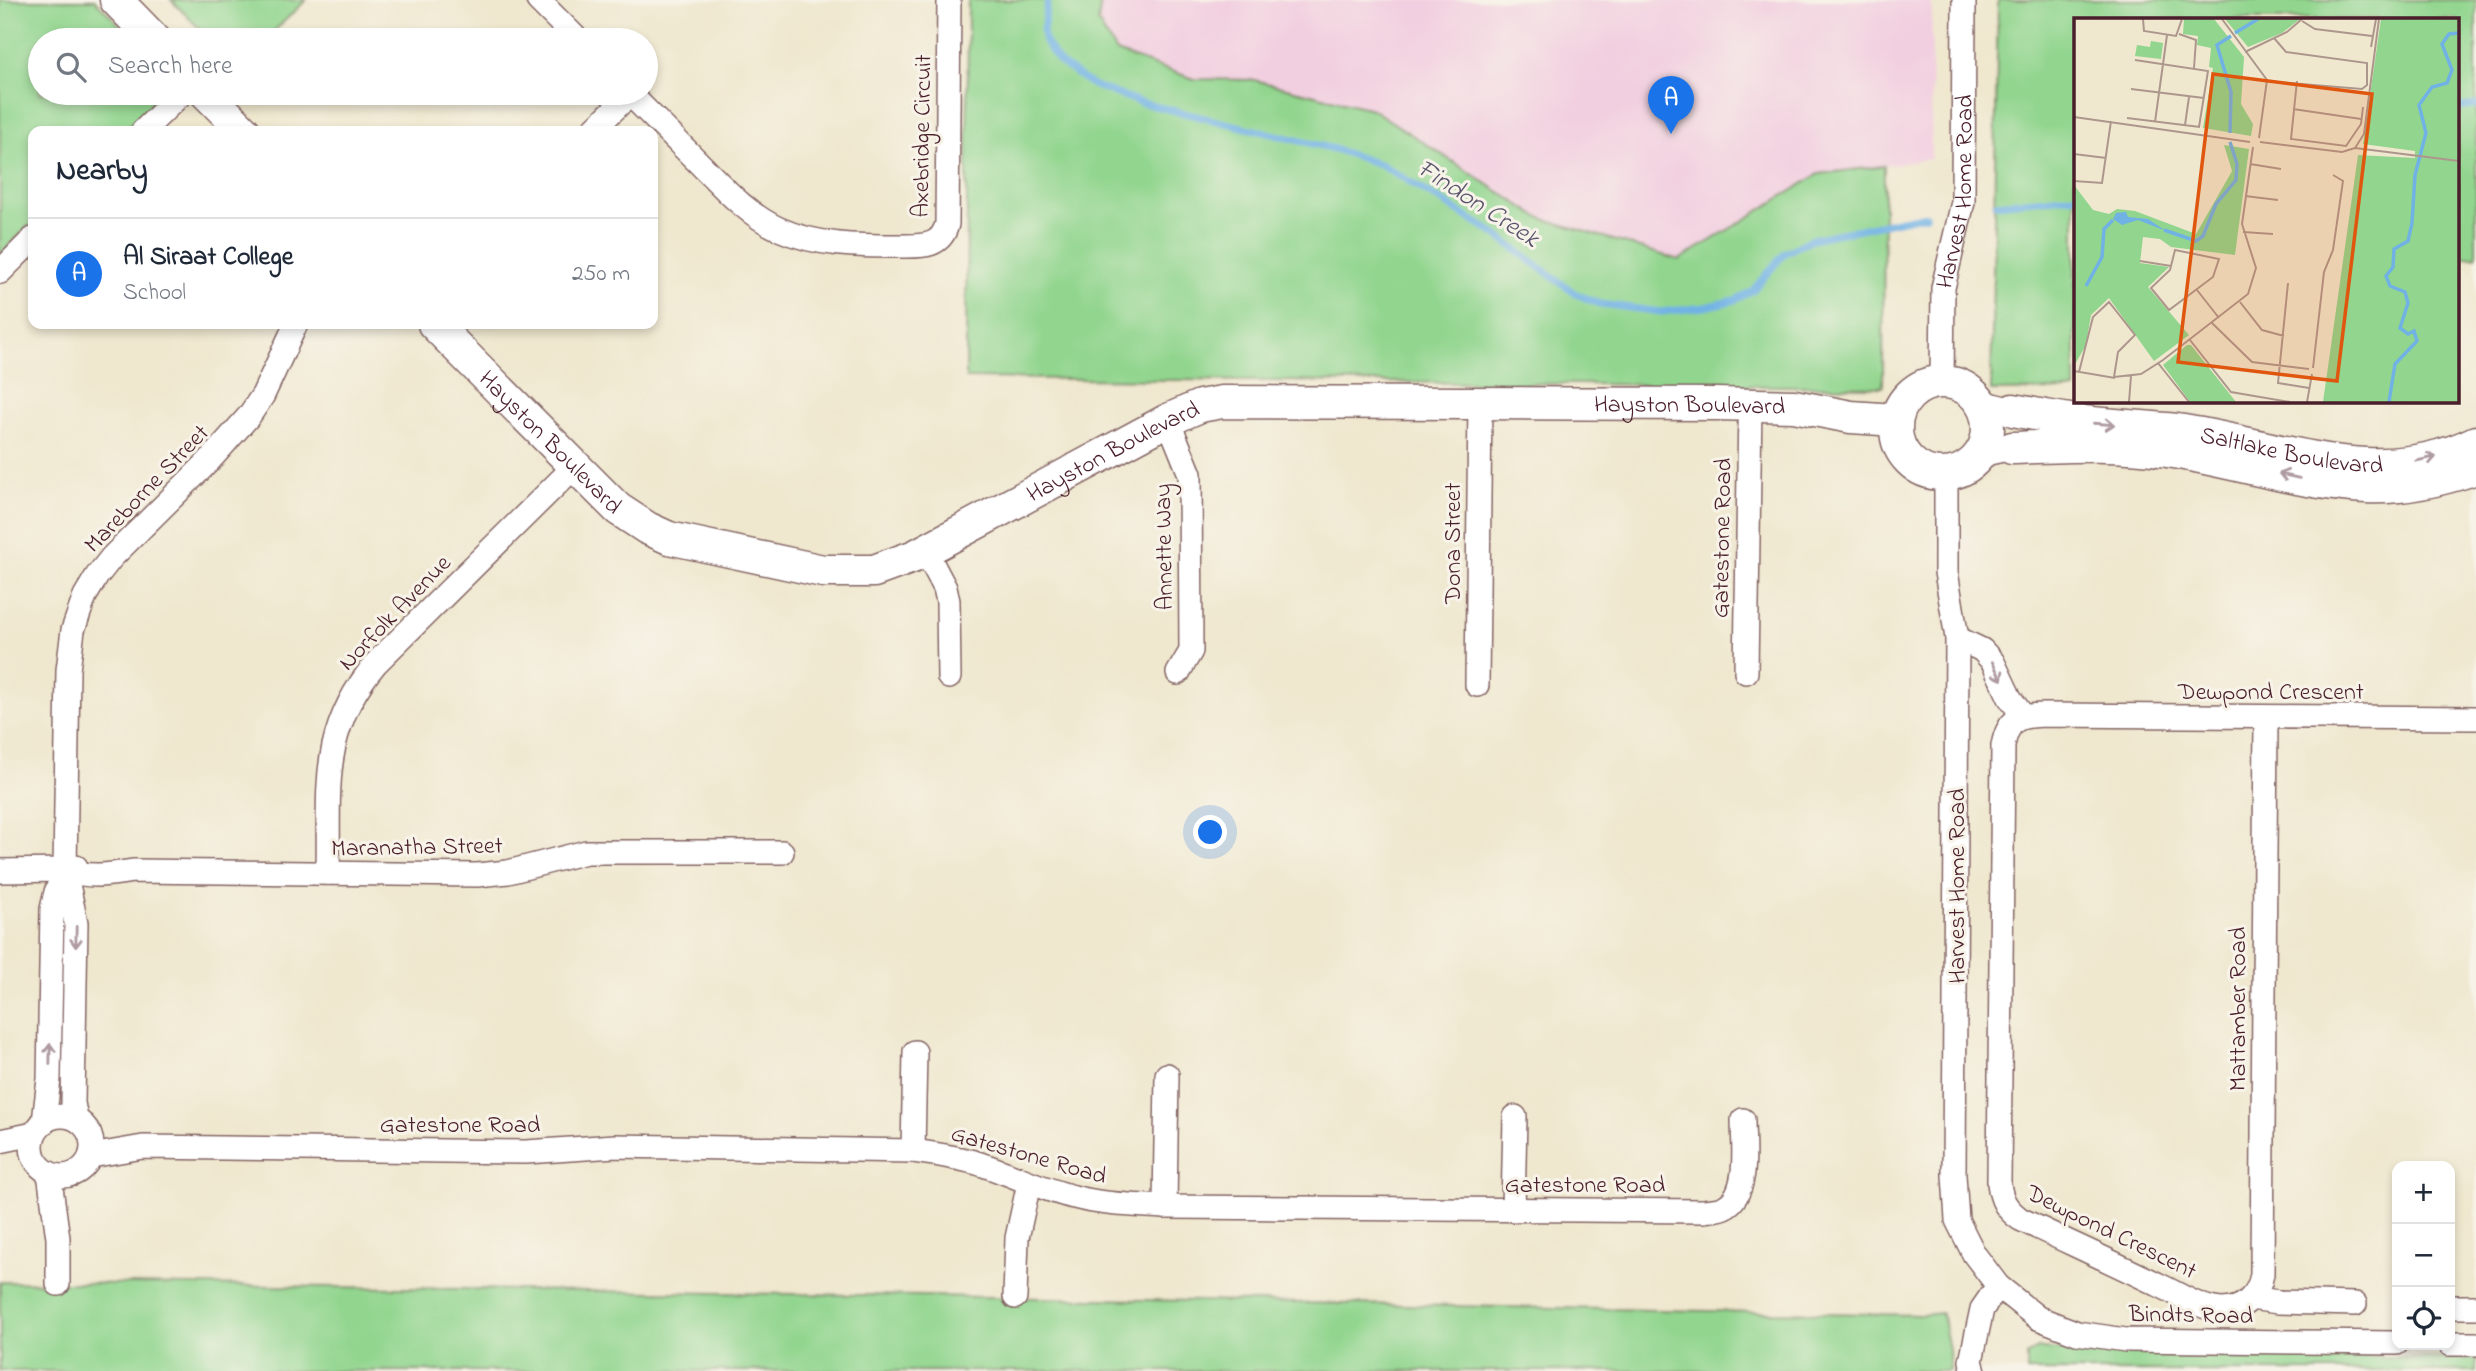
<!DOCTYPE html>
<html lang="en">
<head>
<meta charset="utf-8">
<style>
	body { margin:0; font-family:"Indie Flower",sans-serif; background:#f6f6f7; color:#1f2937 }
	.controls { position:absolute; right:21px; bottom:21px; display:grid; overflow:hidden; border-radius:14px; box-shadow:0 4px 10px #0003 }
	.controls button { width:63px; height:63px; display:grid; place-items:center; padding:0; border:0; border-bottom:2px solid #e0e1e3; background:#fff; color:#1f2937; font:35px sans-serif }
	.you { position:absolute; left:1211px; top:833px; width:24px; height:24px; margin:-18px; border:5px solid #fff; border-radius:50%; background:#1a73e8; box-shadow:0 0 0 10px #1a73e833 }
	.badge { display:grid; place-items:center; width:46px; height:46px; border-radius:50%; background:#1a73e8; color:#fff; font-size:23px; font-weight:700 }
	.pin { position:absolute; translate:-50% -58px; filter:drop-shadow(0 2px 4px #0008) }
	.pin::after { content:''; position:absolute; top:37px; width:24px; height:21px; background:inherit; clip-path:polygon(0 0,100% 0,50% 100%) }
	.list { margin:0; padding:0; list-style:none }
	h2 { display:flex; justify-content:space-between; align-items:center; height:91px; margin:0; padding:0 28px; font-size:30px }
	h2 small { font-size:23px; font-weight:400; color:#747a83 }
	.list li { display:grid; grid-template-columns:46px 1fr auto; gap:21px; align-items:center; box-sizing:border-box; height:112px; padding:0 28px; border-top:2px solid #e0e1e3 }
	.list b { display:block; font-size:26px; white-space:nowrap }
	.list p { margin:0; font-size:23px; white-space:nowrap; color:#747a83 }
	.list em { font-size:23px; font-style:normal; color:#747a83 }
	.icon { flex:none; width:38px; height:38px; fill:none; stroke:currentColor; stroke-width:2; stroke-linecap:round; stroke-linejoin:round }
	.map { position:relative; flex:none; width:2476px; height:1371px; overflow:hidden }
	.search { position:absolute; background:#fff; box-shadow:0 4px 10px #0003; left:28px; top:28px; width:630px; height:77px; display:flex; align-items:center; gap:18px; box-sizing:border-box; padding:0 24px; border-radius:38px; color:#747a83; font-size:26px }
	.panel { position:absolute; background:#fff; box-shadow:0 4px 10px #0003; left:28px; top:126px; width:630px; height:203px; border-radius:14px }
	.map>svg:first-child { display:block }
</style>
</head>
<body>
<div class="map">
<svg width="2476" height="1371" viewBox="0 0 2476 1371">
	<rect width="100%" height="100%" fill="#f7f3e8"/>
	<filter id="ink" filterUnits="userSpaceOnUse"><feTurbulence type="fractalNoise" baseFrequency=".0143" numOctaves="2"/><feDisplacementMap in="SourceGraphic" scale="14" xChannelSelector="R" yChannelSelector="G"/><feConvolveMatrix kernelMatrix="1 2 1 2 8 2 1 2 1" color-interpolation-filters="sRGB"/></filter>
	<filter id="wash" filterUnits="userSpaceOnUse"><feTurbulence type="fractalNoise" baseFrequency=".00686" numOctaves="4" result="noise"/><feDisplacementMap in="SourceGraphic" scale="28" xChannelSelector="R" yChannelSelector="G"/><feGaussianBlur stdDeviation="1.57" result="paint"/><feColorMatrix in="noise" values="0 0 0 0 0 0 0 0 0 0 0 0 0 0 0 0 0 1.4 0 .05"/><feComposite in="paint" operator="in"/></filter>
	<g filter="url(#wash)">
		<rect width="100%" height="100%" fill="#efe7ce"/>
		<path fill="#f2cfe0" d="M1101 0H1932L1931 159 1819 174 1679 260 1538 217 1372 109 1254 80 1194 79 1116 52 1098 22Z"/>
		<path fill="#91d58e" stroke="#6e7a5c" stroke-width="2" d="M0 0H95L134 40H40V93H158L150 106 125 131H33V222L0 254Z
			M171 0H306L265 40H211Z
			M968 0H1101L1098 22 1116 52 1194 79 1254 80 1372 109 1538 217 1679 260 1819 174 1884 166 1883 387 966 378Z
			M1998 0H2476V256L2457 258V19H2075V390L1991 391Z
			M0 1282 989 1297 1922 1315 1942 1313 1949 1350 1950 1371H0Z
			M2038 1349 2476 1359V1371H2027V1355Z"/>
		<g fill="none" stroke-linecap="round" stroke-linejoin="round">
			<path stroke="#71b2e5" stroke-width="7" d="M1048 0 1043 31 1045 42 1059 62 1092 85 1142 103 1334 149 1382 165 1492 232 1576 294 1600 304 1661 312 1705 307 1735 300 1752 291 1785 253 1812 239 1926 215
				M2457 108 2476 105
				M1996 204 2075 196"/>
		</g>
	</g>
	<g filter="url(#ink)">
		<g fill="none" stroke-linecap="round" stroke-linejoin="round">
			<defs>
				<g id="street">
					<path d="M538 0 578 40"/>
					<path d="M629 93C652 116 674 138 697 161 722 186 746 214 779 229 817 246 859 246 900 246 921 246 941 248 947 224L949 0"/>
					<path d="M143 131 182 93"/>
					<path d="M592 131 630 94"/>
					<path d="M0 272 33 239"/>
					<path id="s1" d="M1942 381 1943 288 1963 202 1964 0"/>
					<path d="M1981 402 2013 410"/>
					<path d="M1168 420 1190 474 1191 651 1178 673"/>
					<path d="M1980 455 2012 448"/>
					<path d="M1946 475V572L1957 638 1954 1175 1957 1220 1974 1254 1998 1286 2038 1318 2077 1333 2126 1340 2397 1343"/>
					<path d="M925 550 945 588 948 601 949 677"/>
					<path d="M1957 638 1982 650 1993 662 2010 698 2023 716"/>
					<path d="M1746 672 1750 405"/>
					<path d="M1477 685 1480 402"/>
					<path d="M2266 718 2262 1274C2259 1295 2244 1310 2222 1310 2200 1309 2177 1293 2157 1284 2112 1262 2066 1241 2020 1219 2006 1209 2001 1200 1999 1183L2003 746C2008 718 2019 716 2044 715L2476 718"/>
					<path d="M65 870C89 878 109 875 133 871L477 875 508 872 586 852H782"/>
					<path d="M0 871 65 870 76 867"/>
					<path d="M328 873C330 789 318 733 376 663L574 467"/>
					<circle cx="62" cy="1146" r="30"/>
					<path d="M76 1119 73 1103 76 923 65 870 68 670 73 630 85 596 97 576 112 557 208 462 249 416 263 395 296 324"/>
					<path d="M44 1122 49 1079 52 909 56 892 65 870"/>
					<path d="M0 1141 34 1134"/>
					<path d="M913 1151 915 1052"/>
					<path d="M91 1156 143 1147 526 1152 615 1146 913 1151C934 1154 956 1157 977 1163 1010 1173 1040 1189 1074 1197 1104 1205 1134 1205 1165 1207L1704 1211C1711 1210 1720 1210 1726 1206 1750 1192 1743 1144 1743 1120"/>
					<path d="M49 1173 58 1238V1284"/>
					<path d="M1165 1207 1167 1075"/>
					<path d="M1513 1210 1515 1117"/>
					<path d="M1015 1297 1017 1238 1029 1183"/>
					<path d="M2251 1298 2278 1302 2355 1304"/>
					<path d="M2450 1307H2476"/>
					<path d="M2450 1344H2476"/>
					<path d="M1974 1371 1971 1361 1982 1309 1998 1286"/>
				</g>
				<g id="secondary">
					<path d="M116 0 155 40"/>
					<path d="M206 93 244 131"/>
					<path id="s2" d="M434 324 618 509 647 528 669 538 823 571H874L915 556 1168 420 1200 406 1222 402 1716 404 1794 406 1851 417 1896 420"/>
					<circle cx="1942" cy="428" r="46"/>
					<path id="s3" d="M2013 410C2039 415 2065 420 2092 423 2120 426 2149 427 2177 430 2281 444 2373 492 2476 442"/>
					<path d="M2012 448C2064 446 2116 443 2167 451 2233 461 2299 484 2366 487 2404 489 2441 480 2476 468"/>
				</g>
			</defs>
			<use href="#street" stroke="#846564" stroke-width="26"/>
			<use href="#secondary" stroke="#846564" stroke-width="35"/>
			<use href="#street" stroke="#fff" stroke-width="23"/>
			<use href="#secondary" stroke="#fff" stroke-width="32"/>
		</g>
		<defs><path id="oneway-shaft" d="M-6 0H5M1.5-3L5.5 0L1.5 3" fill="none" stroke-width="1.6" stroke-linecap="round" stroke-linejoin="round" transform="scale(1.75)"/></defs>
		<g stroke="#ae9aa0">
			<use href="#oneway-shaft" transform="translate(2104 424) rotate(4)"/>
			<use href="#oneway-shaft" transform="translate(2426 459) rotate(-12)"/>
			<use href="#oneway-shaft" transform="translate(2289 476) rotate(-167)"/>
			<use href="#oneway-shaft" transform="translate(1997 671) rotate(63)"/>
			<use href="#oneway-shaft" transform="translate(76 937) rotate(91)"/>
			<use href="#oneway-shaft" transform="translate(50 1054) rotate(-89)"/>
		</g>
	</g>
	<g text-anchor="middle" stroke-width="6" stroke-linejoin="round" paint-order="stroke">
		<g font-size="24" fill="#4a1f2b" stroke="#f7f3e8">
			<text transform="translate(921 136) rotate(-89)" y="8">Axebridge Circuit</text>
			<text dy="8" stroke="none"><textPath href="#s1" startOffset="191">Harvest Home Road</textPath></text>
			<text dy="8" stroke="none"><textPath href="#s2" startOffset="1384">Hayston Boulevard</textPath></text>
			<text dy="8" stroke="none"><textPath href="#s2" startOffset="166">Hayston Boulevard</textPath></text>
			<text dy="8" stroke="none"><textPath href="#s3" startOffset="282">Saltlake Boulevard</textPath></text>
			<text dy="8" stroke="none"><textPath href="#s2" startOffset="796">Hayston Boulevard</textPath></text>
			<text transform="translate(146 488) rotate(-46)" y="8">Mareborne Street</text>
			<text transform="translate(1721 538) rotate(-89)" y="8">Gatestone Road</text>
			<text transform="translate(1452 543) rotate(-90)" y="8">Dona Street</text>
			<text transform="translate(1163 547) rotate(-91)" y="8">Annette Way</text>
			<text transform="translate(394 612) rotate(-46)" y="8">Norfolk Avenue</text>
			<text x="2271" y="699">Dewpond Crescent</text>
			<text transform="translate(417 846) rotate(-1)" y="8">Maranatha Street</text>
			<text transform="translate(1956 886) rotate(-90)" y="8">Harvest Home Road</text>
			<text transform="translate(2237 1009) rotate(-90)" y="8">Mattamber Road</text>
			<text x="460" y="1132">Gatestone Road</text>
			<text transform="translate(1029 1154) rotate(16)" y="8">Gatestone Road</text>
			<text x="1585" y="1192">Gatestone Road</text>
			<text transform="translate(2112 1231) rotate(26)" y="8">Dewpond Crescent</text>
			<text transform="translate(2191 1314) rotate(1)" y="8">Bindts Road</text>
		</g>
		<g font-size="26" font-style="italic" fill="#58526c" stroke="#f7f3e8">
			<text transform="translate(1479 202) rotate(33)" y="9">Findon Creek</text>
		</g>
	</g>
	<g transform="translate(2074 18)">
		<rect width="385" height="385" fill="#efe7ce"/>
		<path d="M110 1H140L170 39 167 86 179 106 177 118 129 110 139 50 135 49 137 30 123 27 124 18 109 16ZM151 1H226L208 15 174 29ZM307 1H385V384H249L284 137 341 140V133L289 126ZM77 23 89 25 87 41 61 38 63 27 76 29ZM150 127 175 131 161 237 97 229 86 221 69 219 66 245 95 249 74 269 115 317 80 343 35 280 17 297 12 327 0 348V167L19 192 35 196 43 191 61 193 122 216 158 153ZM113 327H117L162 384H116L89 347Z" fill="#91d58e"/>
		<path d="M52 194 54 199 74 201 92 213 64 202 48 207 39 201 42 195Z" fill="#71b2e5"/>
		<path fill="none" stroke="#71b2e5" stroke-width="3.5" d="M161 15 184 1M156 115 157 74 143 27 157 18M90 212 122 223 129 218 142 186 162 162 163 146 156 124M12 268 28 239 30 211 39 202M315 384 321 346 343 323 340 313 334 316 326 310 334 285 331 274 316 268 312 258 319 249 320 231 334 223 338 205 341 157 352 115 345 87 358 69 373 65 378 52 368 26 375 16 385 15"/>
		<path fill="none" stroke="#ad978d" stroke-width="2" d="M69 1 70 13 102 18 108 1M148 1 193 62 185 120M228 3 241 11 298 18M105 16 122 22 120 50M297 29 302 1M171 34 213 14 228 1M61 42 134 53 125 109M190 63 288 71 293 67V45L212 34 200 20M223 63 217 121 272 128 287 106 289 89M57 71 130 80M219 91 287 101M0 99 176 124M53 100 126 109M81 104 93 17M111 107 115 79M186 124 268 134 281 130M281 130 290 116 305 1M281 130 385 143M0 136 32 140M176 146 207 151M0 163 28 165 37 103M171 178 204 182M169 214 199 216M101 232 145 241 139 259 95 292 77 270 96 252ZM66 243 97 248M214 265 204 365 235 370M123 272 145 300M166 284 188 312 210 318M138 305 178 344 235 351M116 322 157 374 216 384M84 345 115 384M239 350 250 254 259 232 269 163 259 157M0 353 41 360M5 354 19 299 35 284 61 317 44 334 40 359M40 359 67 356 89 342 174 276 182 250 168 206 179 129M55 384 57 358M233 384 238 356"/>
		<path fill="#e0560e" fill-opacity="0.15" stroke="#e0560e" stroke-width="3.5" d="M139 56 298 76 263 363 104 344Z"/>
		<rect width="385" height="385" fill="none" stroke="#4a1f2b" stroke-width="3.5"/>
	</g>
</svg>
<div class="controls">
<button>+</button>
<button>−</button>
<button><svg class="icon" aria-label="locate" viewBox="0 0 24 24"><circle cx="12" cy="12" r="6"/><path d="M12 2v4M12 18v4M2 12h4M18 12h4"/></svg></button>
</div>
<div class="you"></div>
<div class="pin badge" style="left:1671px;top:134px">A</div>
<div class="search"><svg class="icon" aria-label="search" viewBox="0 0 24 24"><circle cx="10" cy="10" r="6"/><path d="M15 15l6 6"/></svg>Search here</div>
<section class="panel">
<h2>Nearby<small></small></h2>
<ul class="list">
<li><span class="badge">A</span><div><b>Al Siraat College</b><p>School</p></div><em>250 m</em></li>
</ul>
</section>
</div>
</body>
</html>
